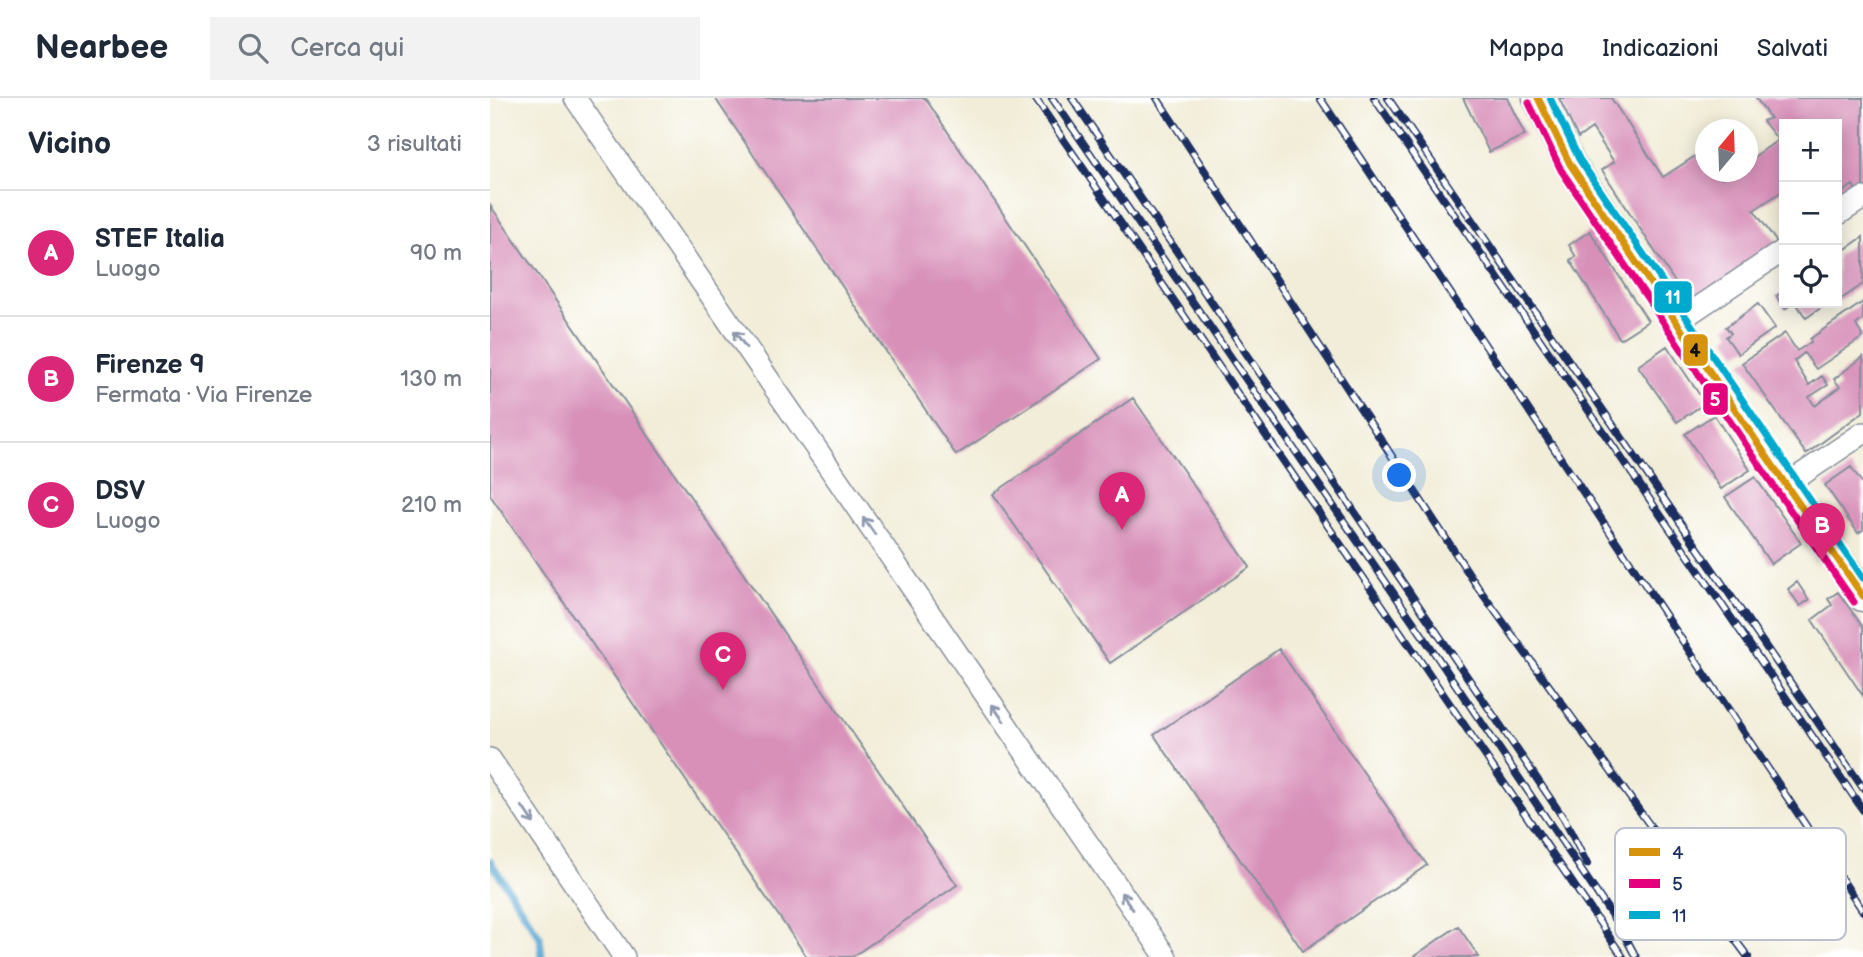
<!DOCTYPE html>
<html lang="it">
<head>
<meta charset="utf-8">
<style>
	body { margin:0; font-family:"Balsamiq Sans",sans-serif; background:#f2f2f3; color:#1f2937 }
	.controls { position:absolute; right:21px; top:21px; display:grid; overflow:hidden; border-radius:0px; box-shadow:0 4px 18px #0003 }
	.controls button { width:63px; height:63px; display:grid; place-items:center; padding:0; border:0; border-bottom:2px solid #e0e1e3; background:#fff; color:#1f2937; font:35px sans-serif }
	.compass { position:absolute; left:1205px; top:21px; width:63px; height:63px; border-radius:50%; background:#fff; box-shadow:0 4px 18px #0003; rotate:19deg }
	.you { position:absolute; left:910px; top:378px; width:24px; height:24px; margin:-18px; border:5px solid #fff; border-radius:50%; background:#1a73e8; box-shadow:0 0 0 10px #1a73e833 }
	.badge { display:grid; place-items:center; width:46px; height:46px; border-radius:50%; background:#db2777; color:#fff; font-size:23px; font-weight:700 }
	.pin { position:absolute; translate:-50% -58px; filter:drop-shadow(0 2px 4px #0008) }
	.pin::after { content:''; position:absolute; top:37px; width:24px; height:21px; background:inherit; clip-path:polygon(0 0,100% 0,50% 100%) }
	.list { margin:0; padding:0; list-style:none }
	h2 { display:flex; justify-content:space-between; align-items:center; height:91px; margin:0; padding:0 28px; font-size:30px }
	h2 small { font-size:23px; font-weight:400; color:#747a83 }
	.list li { display:grid; grid-template-columns:46px 1fr auto; gap:21px; align-items:center; box-sizing:border-box; height:126px; padding:0 28px; border-top:2px solid #e0e1e3 }
	.list b { display:block; font-size:26px; white-space:nowrap }
	.list p { margin:0; font-size:23px; white-space:nowrap; color:#747a83 }
	.list em { font-size:23px; font-style:normal; color:#747a83 }
	.icon { flex:none; width:38px; height:38px; fill:none; stroke:currentColor; stroke-width:2; stroke-linecap:round; stroke-linejoin:round }
	.map { position:relative; flex:none; width:1373px; height:859px; overflow:hidden }
	header { display:flex; align-items:center; gap:42px; box-sizing:border-box; height:98px; padding:0 35px; background:#fff; border-bottom:2px solid #e0e1e3 }
	header strong { font-size:33px }
	nav { display:flex; gap:38px; margin-inline-start:auto; font-size:24px }
	.search { width:490px; height:63px; background:#f2f2f3; display:flex; align-items:center; gap:18px; box-sizing:border-box; padding:0 24px; border-radius:0px; color:#747a83; font-size:26px }
	main { display:flex }
	aside { flex:1; background:#fff }
	.map>svg:first-child { display:block }
</style>
</head>
<body>
<header>
<strong>Nearbee</strong>
<div class="search"><svg class="icon" aria-label="search" viewBox="0 0 24 24"><circle cx="10" cy="10" r="6"/><path d="M15 15l6 6"/></svg>Cerca qui</div>
<nav><a>Mappa</a><a>Indicazioni</a><a>Salvati</a></nav>
</header>
<main>
<aside>
<h2>Vicino<small>3 risultati</small></h2>
<ul class="list">
<li><span class="badge">A</span><div><b>STEF Italia</b><p>Luogo</p></div><em>90 m</em></li>
<li><span class="badge">B</span><div><b>Firenze 9</b><p>Fermata · Via Firenze</p></div><em>130 m</em></li>
<li><span class="badge">C</span><div><b>DSV</b><p>Luogo</p></div><em>210 m</em></li>
</ul>
</aside>
<div class="map">
<svg width="1373" height="859" viewBox="0 0 1373 859">
	<rect width="100%" height="100%" fill="#fff"/>
	<filter id="ink" filterUnits="userSpaceOnUse"><feTurbulence type="fractalNoise" baseFrequency=".0143" numOctaves="2"/><feDisplacementMap in="SourceGraphic" scale="14" xChannelSelector="R" yChannelSelector="G"/><feConvolveMatrix kernelMatrix="1 2 1 2 8 2 1 2 1" color-interpolation-filters="sRGB"/></filter>
	<filter id="wash" filterUnits="userSpaceOnUse"><feTurbulence type="fractalNoise" baseFrequency=".00686" numOctaves="4" result="noise"/><feDisplacementMap in="SourceGraphic" scale="28" xChannelSelector="R" yChannelSelector="G"/><feGaussianBlur stdDeviation="1.57" result="paint"/><feColorMatrix in="noise" values="0 0 0 0 0 0 0 0 0 0 0 0 0 0 0 0 0 1.4 0 .05"/><feComposite in="paint" operator="in"/></filter>
	<g filter="url(#wash)">
		<rect width="100%" height="100%" fill="#f2edd8"/>
		<g fill="none" stroke-linecap="round" stroke-linejoin="round">
			<path stroke="#58a6d1" stroke-width="7" d="M0 763 50 839 52 859"/>
		</g>
		<g id="blocks">
			<path fill="#d890b9" d="M225 0H435L611 261 466 357Z
				M973 0H1017L1035 37 999 54Z
				M1069 0H1121L1173 79 1213 53 1215 56V74H1227L1231 80 1241 74H1258V63L1288 42 1273 23 1280 20 1266 0H1373V91L1367 94 1363 87 1347 98V26H1294V92L1264 112 1288 146 1199 206 1112 72 1124 64 1102 30 1088 40Z
				M0 107 467 787 362 859H317L0 397Z
				M1100 133 1158 223 1130 241 1080 162 1086 159 1079 147Z
				M1373 139V186L1347 204V157Z
				M1294 193V205H1303L1295 211 1286 198Z
				M1373 204V221L1366 227 1373 239 1326 271 1314 255 1304 263 1319 287 1332 278 1338 287 1319 299 1325 308 1350 289 1344 281 1373 259V314L1316 356 1252 265 1295 235 1307 253 1321 244 1320 241Z
				M1306 205H1338L1316 220Z
				M1268 206 1285 230 1248 256 1236 239 1241 235 1236 229Z
				M1177 248 1215 305 1187 324 1148 268Z
				M643 300 760 469 620 565 503 396Z
				M1224 317 1260 372 1231 391 1195 336Z
				M1361 369 1373 386V432L1368 435 1335 387Z
				M1265 379 1311 445 1281 466 1235 399Z
				M1307 484 1319 502 1310 508 1298 491Z
				M1348 494 1373 529V598L1322 522 1342 507 1338 501Z
				M789 551 937 767 813 853 664 637Z
				M968 828 989 859H923Z"/>
		</g>
	</g>
	<g filter="url(#ink)">
		<use href="#blocks" fill-opacity="0" stroke="#868e9b" stroke-width="2"/>
		<g fill="none" stroke-linecap="round" stroke-linejoin="round">
			<defs>
				<path id="street" d="M85 0 676 859
					M1347 117 1373 100
					M1187 224 1294 152
					M1296 387 1373 335
					M0 661 134 859"/>
				<path id="secondary" d="M1048 0 1080 66 1296 387 1373 498"/>
			</defs>
			<use href="#street" stroke="#868e9b" stroke-width="24"/>
			<use href="#secondary" stroke="#868e9b" stroke-width="33"/>
			<use href="#street" stroke="#fff" stroke-width="21"/>
			<use href="#secondary" stroke="#fff" stroke-width="30"/>
			<defs>
				<path id="rail" d="M545 0 1133 859
					M562 0 933 538 1131 831 1146 859
					M582 0 1045 678 1074 721 1097 766
					M667 0 987 488 1164 733 1258 859
					M830 0 1373 813
					M884 0 1373 712
					M898 0 1373 690"/>
			</defs>
			<use href="#rail" stroke="#1b2f5e" stroke-width="8"/>
			<use href="#rail" stroke="#fff" stroke-width="5" stroke-dasharray="16" stroke-linecap="butt"/>
			<defs>
				<path id="bus-1" d="M1048 0 1080 66 1296 387 1373 498"/>
				<path id="bus-2" d="M1039 5 1071 72 1287 393 1364 504"/>
				<path id="bus-3" d="M1060 0 1089 61 1373 480"/>
			</defs>
			<use href="#bus-1" stroke="#fff" stroke-width="12"/>
			<use href="#bus-2" stroke="#fff" stroke-width="12"/>
			<use href="#bus-3" stroke="#fff" stroke-width="12"/>
			<use href="#bus-1" stroke="#d6940e" stroke-width="7"/>
			<use href="#bus-2" stroke="#e5007d" stroke-width="7"/>
			<use href="#bus-3" stroke="#00a9ce" stroke-width="7"/>
		</g>
		<defs><path id="oneway-shaft" d="M-6 0H5M1.5-3L5.5 0L1.5 3" fill="none" stroke-width="1.6" stroke-linecap="round" stroke-linejoin="round" transform="scale(1.75)"/></defs>
		<g stroke="#8d97ae">
			<use href="#oneway-shaft" transform="translate(250 241) rotate(-125)"/>
			<use href="#oneway-shaft" transform="translate(379 428) rotate(-125)"/>
			<use href="#oneway-shaft" transform="translate(508 615) rotate(-125)"/>
			<use href="#oneway-shaft" transform="translate(38 717) rotate(56)"/>
			<use href="#oneway-shaft" transform="translate(637 803) rotate(-125)"/>
		</g>
	</g>
	<rect x="1125" y="730" width="231" height="112" rx="10" fill="#fff" stroke="#bbc1cf" stroke-width="2"/>
	<rect x="1139" y="750" width="31" height="8" fill="#d6940e"/>
	<rect x="1139" y="781" width="31" height="9" fill="#e5007d"/>
	<rect x="1139" y="813" width="31" height="8" fill="#00a9ce"/>
	<g font-size="19" fill="#1b2f5e">
		<text x="1182" y="761">4</text>
		<text x="1182" y="792">5</text>
		<text x="1182" y="824">11</text>
	</g>
	<g stroke="#fff" stroke-width="2.5">
		<rect x="1163" y="182" width="40" height="34" rx="7" fill="#00a9ce"/>
		<rect x="1192" y="235" width="27" height="34" rx="7" fill="#d6940e"/>
		<rect x="1212" y="284" width="27" height="34" rx="7" fill="#e5007d"/>
	</g>
	<g font-size="19" text-anchor="middle" font-weight="bold" fill="#fff">
		<text x="1183" y="206">11</text>
		<text x="1225" y="308">5</text>
	</g>
	<g font-size="19" text-anchor="middle" font-weight="bold" fill="#111">
		<text x="1205" y="259">4</text>
	</g>
</svg>
<div class="controls">
<button>+</button>
<button>−</button>
<button><svg class="icon" aria-label="locate" viewBox="0 0 24 24"><circle cx="12" cy="12" r="6"/><path d="M12 2v4M12 18v4M2 12h4M18 12h4"/></svg></button>
</div>
<svg class="compass" viewBox="-18 -18 36 36"><path d="M0-13l5 13h-10z" fill="#e53935"/><path d="M0 13l5-13h-10z" fill="#747a83"/></svg>
<div class="you"></div>
<div class="pin badge" style="left:632px;top:432px">A</div>
<div class="pin badge" style="left:1332px;top:463px">B</div>
<div class="pin badge" style="left:233px;top:592px">C</div>
</div>
</main>
</body>
</html>
